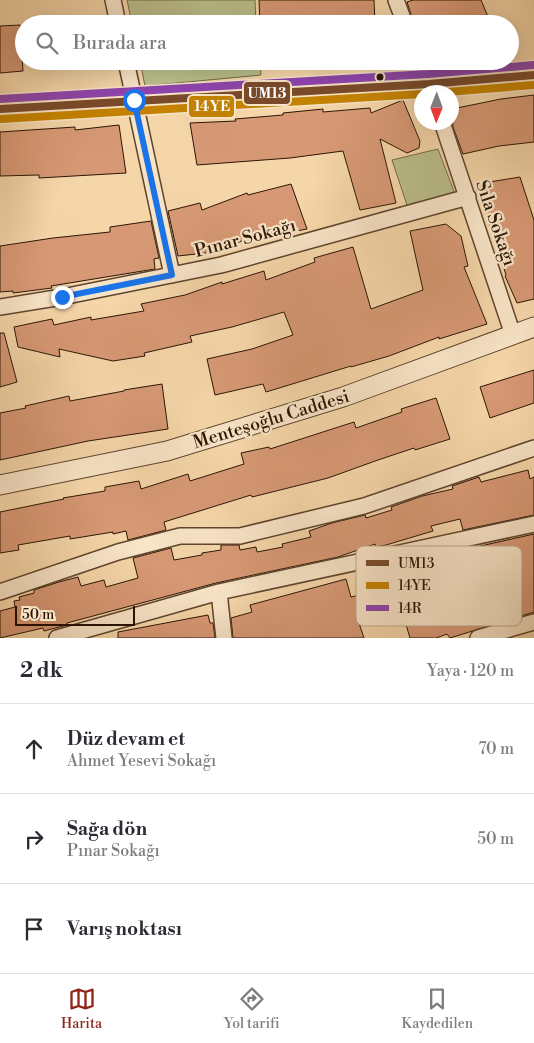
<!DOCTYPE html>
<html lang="tr">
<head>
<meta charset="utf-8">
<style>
	body { margin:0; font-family:"Libre Bodoni",serif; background:#f7f7f7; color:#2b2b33 }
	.compass { position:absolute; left:414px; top:85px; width:45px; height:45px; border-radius:50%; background:#fff; box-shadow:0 5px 20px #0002; rotate:181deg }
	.scale { position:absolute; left:15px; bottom:12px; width:120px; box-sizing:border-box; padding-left:5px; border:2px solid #2c1505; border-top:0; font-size:14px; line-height:18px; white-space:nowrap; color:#2c1505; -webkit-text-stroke:4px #f8e4c7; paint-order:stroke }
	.stop { position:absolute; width:15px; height:15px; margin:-11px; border:4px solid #1a73e8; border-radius:50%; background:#fff }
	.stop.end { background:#1a73e8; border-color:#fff; box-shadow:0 1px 5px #0008 }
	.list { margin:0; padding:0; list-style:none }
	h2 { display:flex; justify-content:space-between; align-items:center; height:65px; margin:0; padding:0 20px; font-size:21px }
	h2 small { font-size:16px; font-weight:400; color:#7c7c81 }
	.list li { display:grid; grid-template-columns:32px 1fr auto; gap:15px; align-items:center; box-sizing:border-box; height:90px; padding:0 20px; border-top:1px solid #e1e1e2 }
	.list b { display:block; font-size:19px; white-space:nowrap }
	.list p { margin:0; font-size:16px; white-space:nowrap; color:#7c7c81 }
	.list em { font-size:16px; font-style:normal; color:#7c7c81 }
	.icon { flex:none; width:28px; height:28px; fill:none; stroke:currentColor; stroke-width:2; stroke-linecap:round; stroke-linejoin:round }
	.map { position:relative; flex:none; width:534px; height:638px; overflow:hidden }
	.search { position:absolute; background:#fff; box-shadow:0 5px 20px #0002; left:15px; right:15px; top:15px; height:55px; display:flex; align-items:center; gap:12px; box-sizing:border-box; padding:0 18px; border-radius:28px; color:#7c7c81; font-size:19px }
	.sheet { height:335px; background:#fff }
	nav { display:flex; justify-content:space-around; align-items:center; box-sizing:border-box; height:70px; border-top:1px solid #e1e1e2; background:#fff; font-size:14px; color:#7c7c81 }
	nav a { display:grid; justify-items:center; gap:2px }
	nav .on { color:#8f2418 }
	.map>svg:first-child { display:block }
</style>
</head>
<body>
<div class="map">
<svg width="534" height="638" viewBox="0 0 534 638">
	<rect width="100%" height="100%" fill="#f5d6a9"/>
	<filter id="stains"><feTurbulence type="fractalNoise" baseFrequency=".004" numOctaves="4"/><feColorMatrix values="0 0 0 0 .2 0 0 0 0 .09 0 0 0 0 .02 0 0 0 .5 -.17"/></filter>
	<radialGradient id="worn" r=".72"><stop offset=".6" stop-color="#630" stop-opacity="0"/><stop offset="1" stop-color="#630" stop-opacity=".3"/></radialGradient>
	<path fill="#babe8a" stroke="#736a48" d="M127 0H255L256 24H132Z
		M140 61H260L261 75 145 86Z
		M438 149 455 194 407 205 392 160Z"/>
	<path fill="#d79975" stroke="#2c1505" d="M259 0H374L375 24H260Z
		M413 0H481L491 24H414L407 2Z
		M20 25 23 71 0 73V26Z
		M534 95V142L499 146 463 154 453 127 452 109 501 99Z
		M403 100 420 141 419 148 407 153 380 139 396 203 360 210 343 151 290 158 197 165 190 123 236 121 235 119 283 115V113L323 109V112L370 108 371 113Z
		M119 125 126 173 39 178V175L0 176V132L75 127V130Z
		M520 177 534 220V299L517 303 505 276 506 275 477 184Z
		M291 184 307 229 265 237 263 232 215 252 178 256 168 211 200 203 202 210 247 193 248 195Z
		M151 221 159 258 154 259 155 269 51 286 52 288 13 293V291L0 292V246L53 238 110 232V227Z
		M446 224 461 236 468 266 464 267 487 324 439 339V337L389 356 351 367V366L266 392 263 384 215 395 207 359 252 349 293 335 284 312 232 327 190 336 192 342 144 353 145 356 113 361 59 349 60 357 18 347 14 327 52 319 54 325 91 317V320L144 311 141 304 185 295 222 282V284L264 271 266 280 315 262 314 258 353 247 371 309 423 290 410 231Z
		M0 333H4L17 382 0 387Z
		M534 370V403L490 418 480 387Z
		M162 384 168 429 88 441 0 460V413L26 408 25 406 69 396 70 401 124 391V390Z
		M436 398 450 439 415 450 414 448 378 460 328 478 252 497 251 495 164 522 166 530 128 540 126 531 113 534V532L70 539V536L18 545 19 550 0 553V512L64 499 63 498 105 491V487L139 481 141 489 188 474 190 481 244 464 241 453 269 447 270 449 354 422 356 428 402 412 401 409Z
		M528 470 530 479 534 477V515L463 530 460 519 431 526 433 531 386 545 376 547 375 544 338 557 216 583 67 623V625L44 631 43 628 0 638V611L15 607 14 601 20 600 19 597 34 593V590L59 582 78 577 81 586 104 580 106 587 138 578 133 558 171 548 174 560 202 555V553L221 550V545H239L240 550 256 547 257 552 283 547 282 544 311 537 309 531 332 523 365 515 366 518 392 510 391 507 422 496 453 489 452 486 479 477 481 482Z
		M534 534V612L450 638 447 634 436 638H410L400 605 357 617 364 638H233L231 618 252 612 250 605 346 579 351 597 397 585 391 566Z
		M208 615 210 623H213L215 638H118V632Z"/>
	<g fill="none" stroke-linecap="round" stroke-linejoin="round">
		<defs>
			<path id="minor" d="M113 0 118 24
				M396 0 405 24
				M126 61 172 275
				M420 61 431 92
				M442 122 513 335
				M0 307 62 297 221 265 468 197
				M0 592 118 552 180 536H240L364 506 534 448
				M219 592 224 638
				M57 638 219 592 534 524
				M478 638 534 622"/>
			<path id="tertiary" d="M0 109 429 84 534 75
				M0 485 167 451 343 397 534 327"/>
		</defs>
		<use href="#minor" stroke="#5e452e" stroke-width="18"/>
		<use href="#tertiary" stroke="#5e452e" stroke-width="21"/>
		<use href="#minor" stroke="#f8e4c7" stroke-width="15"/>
		<use href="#tertiary" stroke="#f8e4c7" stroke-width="19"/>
		<defs>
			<path id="bus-1" d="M0 109 429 84 534 75"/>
			<path id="bus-2" d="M447 92 534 85
				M1 119 422 94"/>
			<path id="bus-3" d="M0 99 428 74 533 65"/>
		</defs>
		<use href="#bus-1" stroke="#f8e4c7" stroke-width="11"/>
		<use href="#bus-2" stroke="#f8e4c7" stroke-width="11"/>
		<use href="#bus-3" stroke="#f8e4c7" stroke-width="11"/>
		<use href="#bus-1" stroke="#7a4b2a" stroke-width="8"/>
		<use href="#bus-2" stroke="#c48201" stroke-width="8"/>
		<use href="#bus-3" stroke="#8e44ad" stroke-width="8"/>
	</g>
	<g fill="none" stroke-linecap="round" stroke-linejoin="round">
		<path stroke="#1a73e8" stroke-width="6" d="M62 297 172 275 134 100"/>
	</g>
	<circle fill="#2c1505" stroke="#f8e4c7" stroke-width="2" cx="380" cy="77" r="4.5"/>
	<g text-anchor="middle" stroke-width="4.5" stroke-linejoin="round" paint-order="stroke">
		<g font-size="18" fill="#2c1505" stroke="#f8e4c7">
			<text transform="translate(496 223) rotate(71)" y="6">Sıla Sokağı</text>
			<text transform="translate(245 238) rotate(-15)" y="6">Pınar Sokağı</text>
			<text transform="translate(271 419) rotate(-17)" y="6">Menteşoğlu Caddesi</text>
		</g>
	</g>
	<rect x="356" y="546" width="166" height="80" rx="8" fill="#f8e4c7" stroke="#bba68d" stroke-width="1"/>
	<rect x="366" y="560" width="23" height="6" fill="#7a4b2a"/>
	<rect x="366" y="582" width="23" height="7" fill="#c48201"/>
	<rect x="366" y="605" width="23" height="6" fill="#8e44ad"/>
	<g font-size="14" fill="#2c1505">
		<text x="398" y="568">UM13</text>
		<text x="398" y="590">14YE</text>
		<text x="398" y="613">14R</text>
	</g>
	<g stroke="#f8e4c7" stroke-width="2">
		<rect x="243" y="81" width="48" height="24" rx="5" fill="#7a4b2a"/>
		<rect x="188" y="95" width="47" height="23" rx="5" fill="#c48201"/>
	</g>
	<g font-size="14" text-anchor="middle" font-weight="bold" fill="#fff">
		<text x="267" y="98">UM13</text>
		<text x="212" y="111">14YE</text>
	</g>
	<rect width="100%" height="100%" filter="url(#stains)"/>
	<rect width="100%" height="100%" fill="url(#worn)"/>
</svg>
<svg class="compass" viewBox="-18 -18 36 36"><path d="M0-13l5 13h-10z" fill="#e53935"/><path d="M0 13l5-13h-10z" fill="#7c7c81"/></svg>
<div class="scale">50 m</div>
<div class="stop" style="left:134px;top:100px"></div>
<div class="stop end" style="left:62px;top:297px"></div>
<div class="search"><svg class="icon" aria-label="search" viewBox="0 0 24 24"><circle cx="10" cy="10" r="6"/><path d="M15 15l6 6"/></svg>Burada ara</div>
</div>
<section class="sheet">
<h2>2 dk<small>Yaya · 120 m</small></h2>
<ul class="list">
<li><svg class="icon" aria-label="ahead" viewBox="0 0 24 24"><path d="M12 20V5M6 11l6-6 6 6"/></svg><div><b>Düz devam et</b><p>Ahmet Yesevi Sokağı</p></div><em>70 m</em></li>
<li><svg class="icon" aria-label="right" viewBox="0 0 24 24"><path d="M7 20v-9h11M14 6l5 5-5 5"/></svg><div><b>Sağa dön</b><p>Pınar Sokağı</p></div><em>50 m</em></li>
<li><svg class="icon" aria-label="arrive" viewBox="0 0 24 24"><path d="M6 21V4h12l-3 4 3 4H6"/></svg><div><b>Varış noktası</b></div></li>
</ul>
</section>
<nav>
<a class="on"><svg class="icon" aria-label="map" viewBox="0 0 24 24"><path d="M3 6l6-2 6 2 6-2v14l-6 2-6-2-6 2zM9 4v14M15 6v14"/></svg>Harita</a>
<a><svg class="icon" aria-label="directions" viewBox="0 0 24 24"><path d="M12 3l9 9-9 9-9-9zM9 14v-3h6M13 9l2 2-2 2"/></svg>Yol tarifi</a>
<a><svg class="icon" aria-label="saved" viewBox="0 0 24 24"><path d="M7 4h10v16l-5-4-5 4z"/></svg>Kaydedilen</a>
</nav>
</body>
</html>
